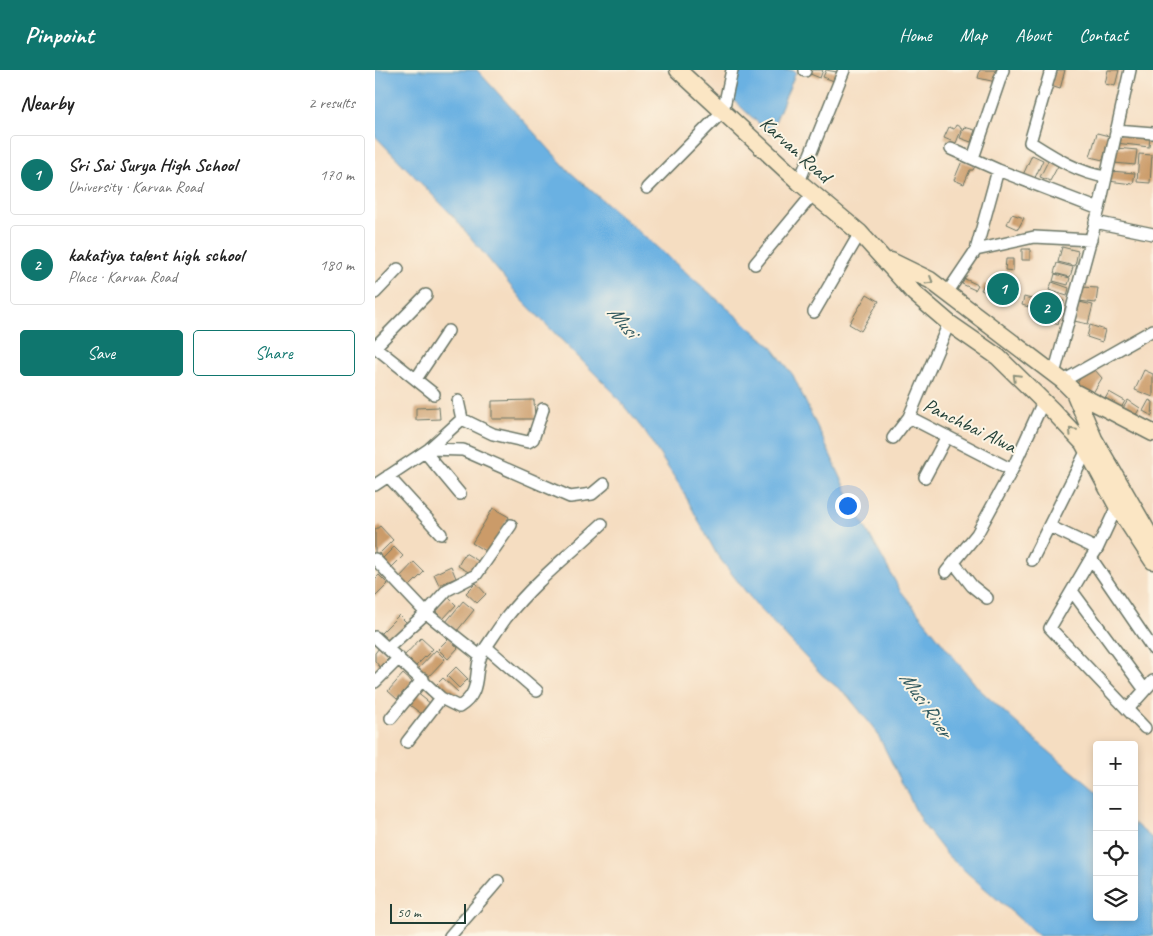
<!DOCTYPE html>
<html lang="en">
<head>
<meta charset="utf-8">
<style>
	body { margin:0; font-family:Caveat,sans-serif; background:#f6f6f6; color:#222 }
	.controls { position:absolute; right:15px; bottom:15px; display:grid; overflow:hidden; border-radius:5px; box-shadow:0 2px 8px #0003 }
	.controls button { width:45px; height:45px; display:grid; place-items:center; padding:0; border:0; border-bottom:1px solid #e0e0e0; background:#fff; color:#222; font:25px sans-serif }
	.scale { position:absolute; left:15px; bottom:12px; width:76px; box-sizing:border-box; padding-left:5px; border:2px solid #1f3d34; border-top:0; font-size:14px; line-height:18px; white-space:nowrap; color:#1f3d34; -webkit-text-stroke:4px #fcf5e5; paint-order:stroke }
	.you { position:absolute; left:472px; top:435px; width:18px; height:18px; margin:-12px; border:4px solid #fff; border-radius:50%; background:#1a73e8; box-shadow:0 0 0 8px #1a73e833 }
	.badge { display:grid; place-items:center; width:32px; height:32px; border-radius:50%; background:#0f766e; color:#fff; font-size:16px; font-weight:700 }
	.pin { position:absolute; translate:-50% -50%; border:2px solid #fff; box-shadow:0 1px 5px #0006 }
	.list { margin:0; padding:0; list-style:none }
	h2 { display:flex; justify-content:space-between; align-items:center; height:65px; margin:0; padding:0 20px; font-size:21px }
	h2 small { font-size:16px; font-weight:400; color:#767676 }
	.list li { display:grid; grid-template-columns:32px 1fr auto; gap:15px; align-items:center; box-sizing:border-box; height:80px; margin:0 10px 10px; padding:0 10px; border:1px solid #e0e0e0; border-radius:5px }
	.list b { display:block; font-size:19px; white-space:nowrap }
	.list p { margin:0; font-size:16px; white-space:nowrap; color:#767676 }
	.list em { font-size:16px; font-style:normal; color:#767676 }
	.actions { display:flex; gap:10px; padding:15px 20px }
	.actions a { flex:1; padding:11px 0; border:1px solid #0f766e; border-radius:5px; text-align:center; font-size:18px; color:#0f766e }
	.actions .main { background:#0f766e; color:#fff }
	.icon { flex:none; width:28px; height:28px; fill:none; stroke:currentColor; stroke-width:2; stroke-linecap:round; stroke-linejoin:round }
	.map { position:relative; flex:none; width:778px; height:866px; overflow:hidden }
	header { display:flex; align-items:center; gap:30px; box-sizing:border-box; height:70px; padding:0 25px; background:#0f766e; color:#fff }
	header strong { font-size:24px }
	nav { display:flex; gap:28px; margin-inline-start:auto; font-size:18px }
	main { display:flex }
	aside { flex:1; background:#fff }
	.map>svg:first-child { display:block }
</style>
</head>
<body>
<header>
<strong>Pinpoint</strong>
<nav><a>Home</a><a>Map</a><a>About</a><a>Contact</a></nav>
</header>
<main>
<aside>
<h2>Nearby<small>2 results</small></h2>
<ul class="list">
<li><span class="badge">1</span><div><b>Sri Sai Surya High School</b><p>University · Karvan Road</p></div><em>170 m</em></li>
<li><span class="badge">2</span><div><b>kakatiya talent high school</b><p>Place · Karvan Road</p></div><em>180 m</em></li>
</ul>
<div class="actions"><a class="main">Save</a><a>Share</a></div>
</aside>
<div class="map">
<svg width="778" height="866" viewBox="0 0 778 866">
	<rect width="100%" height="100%" fill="#fcf5e5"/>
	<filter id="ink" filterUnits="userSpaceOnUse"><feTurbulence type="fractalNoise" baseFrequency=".02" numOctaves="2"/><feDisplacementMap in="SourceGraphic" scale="10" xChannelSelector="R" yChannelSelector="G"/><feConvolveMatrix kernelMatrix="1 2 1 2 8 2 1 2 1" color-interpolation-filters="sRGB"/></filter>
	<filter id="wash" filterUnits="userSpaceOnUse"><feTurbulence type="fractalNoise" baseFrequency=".0096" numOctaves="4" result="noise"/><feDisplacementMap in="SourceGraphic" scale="20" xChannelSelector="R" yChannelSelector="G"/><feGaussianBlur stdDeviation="1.12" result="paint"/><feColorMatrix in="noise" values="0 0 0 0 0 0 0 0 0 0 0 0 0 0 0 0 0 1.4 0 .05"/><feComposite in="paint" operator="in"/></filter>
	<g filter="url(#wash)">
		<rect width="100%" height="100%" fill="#f5ddc1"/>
		<path fill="#6bb1e2" stroke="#45778b" d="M0 0H102L195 102 396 276 418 305 483 444 525 520 604 619 658 668 722 722V847H759V753L778 769V866H664L573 786 547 753 501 661 472 625 447 605 378 531 342 485 305 416 270 362 236 320 148 231 77 145 0 66Z
			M362 0H416L421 2 395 64 352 24Z"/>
		<g id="blocks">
			<path fill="#cb9b69" d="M435 0H448L445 8 433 3Z
				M451 0 462 2 459 11 448 7Z
				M605 0H623L621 12 603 8Z
				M680 0H690L685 19 676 16Z
				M733 0H744L740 16 730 14Z
				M581 55 587 58 581 73 569 68 574 57 579 59Z
				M589 57 600 60 596 72 585 68Z
				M722 63 734 66 728 90 715 87Z
				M742 64 775 67 774 77 741 73Z
				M741 78 762 80 760 95 739 93Z
				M764 84 777 85 775 113 762 112Z
				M657 85 668 90 658 112 647 107Z
				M587 91 600 96 598 100H595L589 114 579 110Z
				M673 91 683 96 675 111 665 107Z
				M735 101 760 103 758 114 733 111Z
				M637 144 649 148 643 159 632 154Z
				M687 177 703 181 700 196 683 192Z
				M647 179H655V190H647Z
				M631 189H638V201L630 200Z
				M682 193 698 197 695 207 679 203Z
				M680 204 695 208 693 215 678 211Z
				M590 209 603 215 600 220 587 214Z
				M677 212 694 218 692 226 674 220Z
				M609 214 634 226 631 232 606 220Z
				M705 217 723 218 721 233 703 231Z
				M492 224 504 231 486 261 474 254Z
				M674 226 689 231 687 238 672 234Z
				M649 227 660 230 657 238 647 235Z
				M665 232 679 237 677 243 663 238Z
				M704 232 718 235 713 254 699 251Z
				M681 238 687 239 683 254 677 251Z
				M715 255 730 260 727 272 712 267Z
				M720 300 727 308 716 326 700 317 706 307Z
				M769 300 778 304V327L760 320Z
				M734 322 750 331 746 338 730 329Z
				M159 330 160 349H117V331Z
				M753 330 765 338 759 348 747 340Z
				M774 330 778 332 777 346 768 341Z
				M64 337 65 349 41 350V338Z
				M118 438 134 447 113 483 97 473Z
				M5 456 18 470 3 485 0 482V460Z
				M19 477 28 486 13 501 4 492Z
				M90 483 105 492 97 504 83 496Z
				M39 492 49 502 34 517 24 508Z
				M76 496 81 508 64 515 59 504Z
				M4 505 13 514 0 527V509Z
				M101 513 111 524 102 533 91 523Z
				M73 527 81 535 68 549 60 541Z
				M88 531 99 540 82 561 71 552Z
				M24 545 34 555 14 575 4 565Z
				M46 568 58 579 40 597 29 586Z
				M74 568 83 578 73 589 63 579Z
				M4 578 14 588 5 597 0 591V583Z
				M61 580 70 589 52 608 43 599Z
				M81 597 93 609 84 618 72 606Z
				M28 604 37 612 22 629 13 621Z
				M68 608 83 622 76 629 61 615Z
				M41 622 56 634 48 645 32 633Z"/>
		</g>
	</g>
	<g filter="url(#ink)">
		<use href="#blocks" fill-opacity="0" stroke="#6a7565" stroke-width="1"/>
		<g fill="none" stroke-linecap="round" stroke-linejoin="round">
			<defs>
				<path id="street" d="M676 0 655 72C679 87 703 103 731 107
					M430 1V0
					M741 60 778 63
					M576 79 623 100 724 139
					M598 88 628 0
					M424 112 469 0
					M272 118 348 41 357 0
					M720 152 778 164
					M601 180 623 100
					M380 194 438 124
					M0 223 23 199
					M572 223 601 180 659 167 716 170
					M439 242 485 163
					M574 253 534 347 637 400 668 332
					M0 277 59 324
					M0 277 51 225
					M679 304 724 139 755 0
					M41 309 73 261
					M688 311 778 260
					M83 331 87 349
					M518 368 534 347
					M54 379 88 380 195 427 217 424 229 414
					M50 382 85 424
					M13 406 66 464
					M550 407 572 366
					M0 415 54 379 87 349 118 364 153 372 158 369 168 339
					M674 456 722 479 742 436
					M722 479 716 488 778 579
					M716 488 675 558 770 658
					M0 489 51 543 105 586
					M657 490 712 380
					M579 493 597 516 612 528
					M571 502 602 464 637 400
					M697 521 770 620
					M0 567 66 628 84 637C110 621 96 599 109 580 116 570 123 559 131 548 158 513 195 484 227 454
					M111 577 162 621
					M13 578 51 543 72 520 101 505 136 455
					M0 612 24 588
					M753 639 778 611
					M16 648 48 609
					M32 672 66 628
					M75 866 123 811"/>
				<path id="secondary" d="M303 0 424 112 485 163 539 223 574 253 623 287 677 340 708 373 742 436 778 491
					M516 191 555 210 572 223 688 311 699 322 778 363
					M699 322 719 369 778 471"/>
			</defs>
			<use href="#street" stroke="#6a7565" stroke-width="14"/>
			<use href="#secondary" stroke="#6a7565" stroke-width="19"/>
			<use href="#street" stroke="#fff" stroke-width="11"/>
			<use href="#secondary" stroke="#fbe6c4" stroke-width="16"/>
		</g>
		<defs><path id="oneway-chevron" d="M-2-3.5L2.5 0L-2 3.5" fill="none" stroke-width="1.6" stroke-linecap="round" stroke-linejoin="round" transform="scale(1.25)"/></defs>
		<g stroke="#8d927c">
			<use href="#oneway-chevron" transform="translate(555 211) rotate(31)"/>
			<use href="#oneway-chevron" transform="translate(641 307) rotate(-135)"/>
			<use href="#oneway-chevron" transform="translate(697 361) rotate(-133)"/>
		</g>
	</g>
	<g text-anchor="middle" stroke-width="4" stroke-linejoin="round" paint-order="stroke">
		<g font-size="20" fill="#1f3d34" stroke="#fcf5e5">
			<text transform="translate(421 79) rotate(42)" y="7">Karvan Road</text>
			<text transform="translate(595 355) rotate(26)" y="7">Panchbai Alwa</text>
		</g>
		<g font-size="21" font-style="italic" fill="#325a60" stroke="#fcf5e5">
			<text transform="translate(248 251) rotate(50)" y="7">Musi</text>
			<text transform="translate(551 634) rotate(55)" y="7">Musi River</text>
		</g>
	</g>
</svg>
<div class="controls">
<button>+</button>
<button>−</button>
<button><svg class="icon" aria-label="locate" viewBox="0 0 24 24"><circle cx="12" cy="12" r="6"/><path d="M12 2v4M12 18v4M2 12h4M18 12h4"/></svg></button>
<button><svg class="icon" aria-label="layers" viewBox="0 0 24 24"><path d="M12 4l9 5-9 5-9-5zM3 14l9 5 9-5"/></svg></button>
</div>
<div class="scale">50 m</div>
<div class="you"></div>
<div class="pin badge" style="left:628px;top:219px">1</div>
<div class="pin badge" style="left:671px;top:238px">2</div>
</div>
</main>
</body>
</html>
